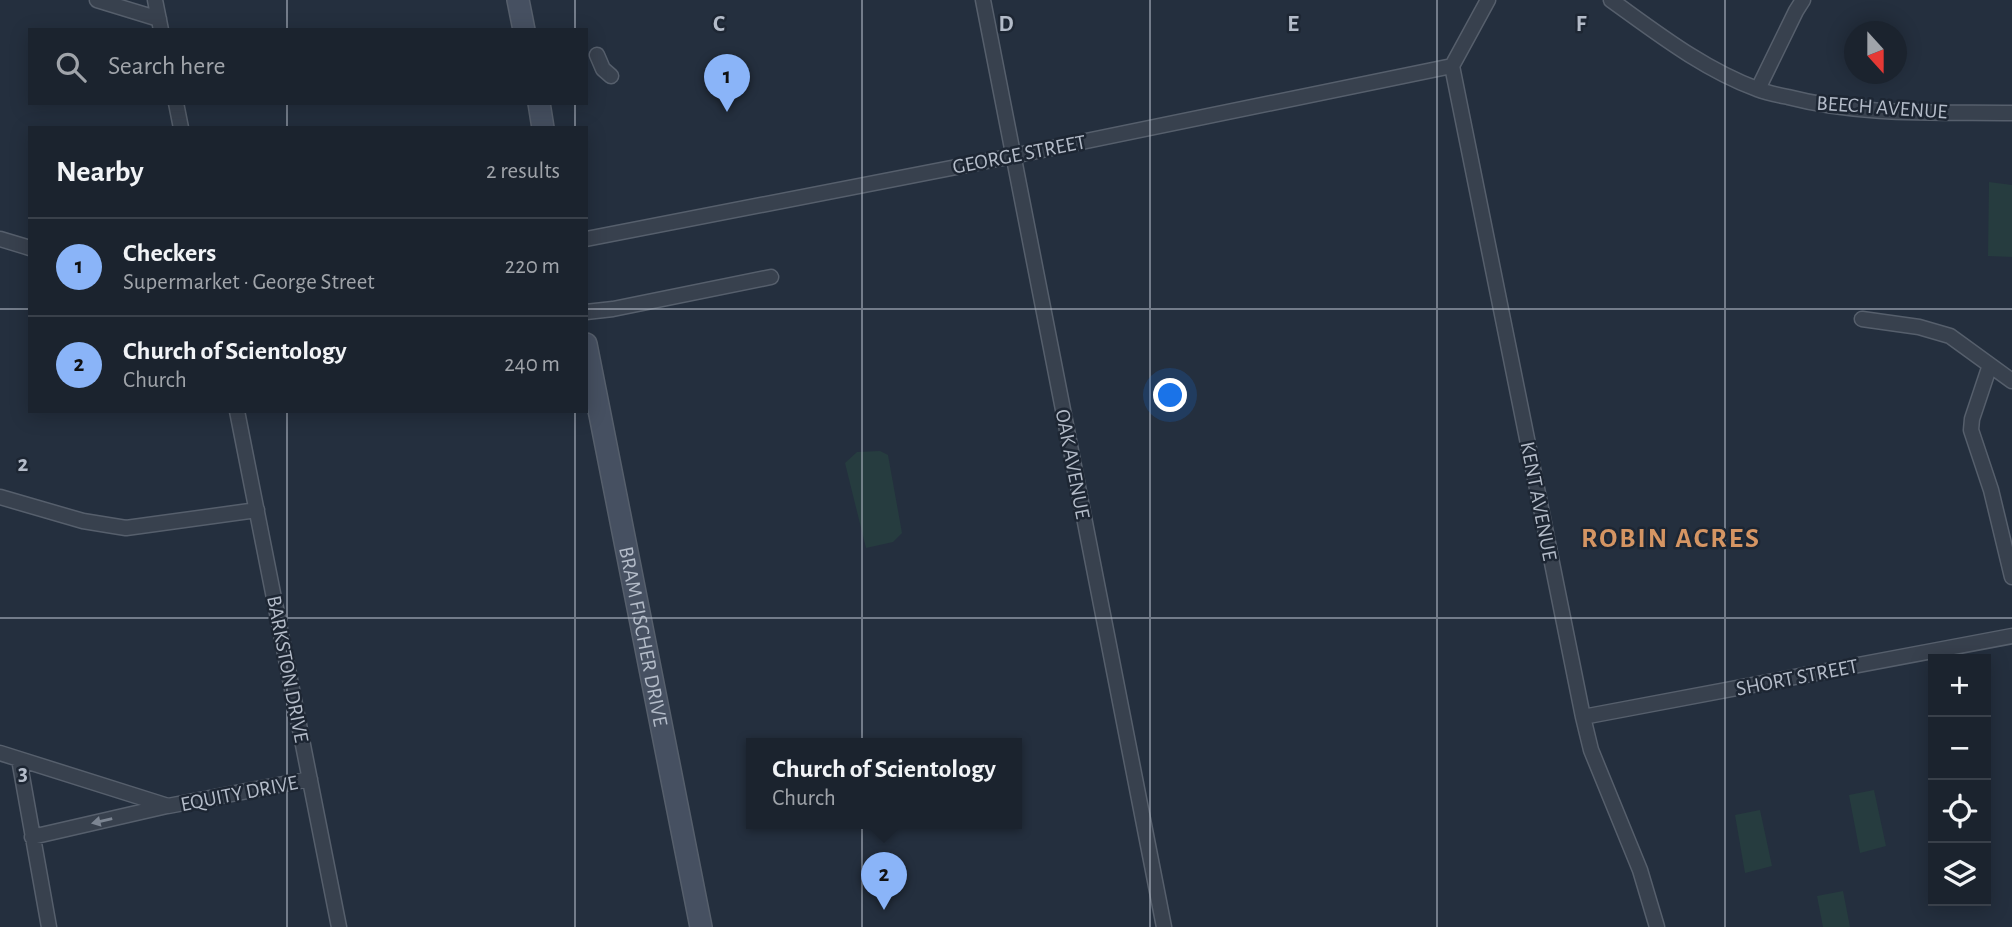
<!DOCTYPE html>
<html lang="en">
<head>
<meta charset="utf-8">
<style>
	body { margin:0; font-family:"Alegreya Sans",sans-serif; background:#242b36; color:#f1f3f6 }
	.controls { position:absolute; right:21px; bottom:21px; display:grid; overflow:hidden; border-radius:0px; box-shadow:0 4px 18px #0003 }
	.controls button { width:63px; height:63px; display:grid; place-items:center; padding:0; border:0; border-bottom:2px solid #39404a; background:#1b232e; color:#f1f3f6; font:35px sans-serif }
	.compass { position:absolute; left:1844px; top:21px; width:63px; height:63px; border-radius:50%; background:#1b232e; box-shadow:0 4px 18px #0003; rotate:159deg }
	.you { position:absolute; left:1171px; top:396px; width:24px; height:24px; margin:-18px; border:5px solid #fff; border-radius:50%; background:#1a73e8; box-shadow:0 0 0 10px #1a73e833 }
	.badge { display:grid; place-items:center; width:46px; height:46px; border-radius:50%; background:#8ab4f8; color:#111; font-size:23px; font-weight:700 }
	.pin { position:absolute; translate:-50% -58px; filter:drop-shadow(0 2px 4px #0008) }
	.pin::after { content:''; position:absolute; top:37px; width:24px; height:21px; background:inherit; clip-path:polygon(0 0,100% 0,50% 100%) }
	.popup { position:absolute; left:746px; top:738px; width:276px; height:91px; box-sizing:border-box; display:grid; place-content:center; border-radius:0px; background:#1b232e; filter:drop-shadow(0 2px 5px #0005); font-size:23px; white-space:nowrap; color:#a0a4aa }
	.popup b { font-size:26px; color:#f1f3f6 }
	.popup::after { content:''; position:absolute; left:50%; top:100%; margin-left:-14px; border:14px solid transparent; border-top-color:#1b232e }
	.list { margin:0; padding:0; list-style:none }
	h2 { display:flex; justify-content:space-between; align-items:center; height:91px; margin:0; padding:0 28px; font-size:30px }
	h2 small { font-size:23px; font-weight:400; color:#a0a4aa }
	.list li { display:grid; grid-template-columns:46px 1fr auto; gap:21px; align-items:center; box-sizing:border-box; height:98px; padding:0 28px; border-top:2px solid #39404a }
	.list b { display:block; font-size:26px; white-space:nowrap }
	.list p { margin:0; font-size:23px; white-space:nowrap; color:#a0a4aa }
	.list em { font-size:23px; font-style:normal; color:#a0a4aa }
	.icon { flex:none; width:38px; height:38px; fill:none; stroke:currentColor; stroke-width:2; stroke-linecap:round; stroke-linejoin:round }
	.map { position:relative; flex:none; width:2012px; height:927px; overflow:hidden }
	.search { position:absolute; background:#1b232e; box-shadow:0 4px 18px #0003; left:28px; top:28px; width:560px; height:77px; display:flex; align-items:center; gap:18px; box-sizing:border-box; padding:0 24px; border-radius:0px; color:#a0a4aa; font-size:26px }
	.panel { position:absolute; background:#1b232e; box-shadow:0 4px 18px #0003; left:28px; top:126px; width:560px; height:287px; border-radius:0px }
	.map>svg:first-child { display:block }
</style>
</head>
<body>
<div class="map">
<svg width="2012" height="927" viewBox="0 0 2012 927">
	<rect width="100%" height="100%" fill="#242f3e"/>
	<path fill="#263c3f" d="M1989 182 2012 185V257L1988 256Z
		M880 451 888 455 902 533 893 542 866 548 845 463 857 452Z
		M1874 790 1886 846 1860 853 1849 795Z
		M1760 810 1772 866 1745 873 1735 815Z
		M1843 891 1850 927H1823L1817 896Z"/>
	<g fill="none" stroke-linecap="round" stroke-linejoin="round">
		<defs>
			<path id="street" d="M97 0 159 19
				M155 0 161 30
				M983 0 1164 927
				M1611 0C1657 33 1703 69 1757 89 1767 93 1778 95 1788 97 1861 116 1937 112 2012 113
				M597 55 603 69 611 76
				M1452 66 1583 717 1591 750 1640 870 1657 927
				M1452 66 1488 0
				M1758 89 1796 11 1803 0
				M176 103 181 128
				M0 239 30 248
				M586 239 1013 156 1452 66
				M586 312 613 309 771 277
				M1862 319 1919 327 1950 336 2012 381
				M1990 365 1972 419 1971 430 1991 490 2012 577
				M237 411 339 927
				M0 497 83 521 126 528 257 510
				M1583 717 2012 636
				M0 753 168 806 310 779
				M19 759 49 927
				M32 837 167 806"/>
			<g id="secondary">
				<path d="M518 0 524 30"/>
				<path d="M539 103 543 128"/>
				<path id="s1" d="M586 344 701 927"/>
			</g>
		</defs>
		<use href="#street" stroke="#565f6c" stroke-width="17"/>
		<use href="#secondary" stroke="#565f6c" stroke-width="24"/>
		<use href="#street" stroke="#38414e" stroke-width="14"/>
		<use href="#secondary" stroke="#465061" stroke-width="21"/>
	</g>
	<defs><path id="oneway-solid" d="M-6-.8H1V-3.2L6.5 0L1 3.2V.8H-6Z" transform="scale(1.75)"/></defs>
	<use fill="#7c8592" href="#oneway-solid" transform="translate(102 821) rotate(167)"/>
	<path fill="none" stroke="#b4bcc9" stroke-width="2" stroke-opacity="0.55" d="M287 0V30M575 0V30M862 0V927M1150 0V927M1437 0V927M1725 0V927M287 103V128M575 103V128M0 309H30M586 309H2012M287 411V927M575 411V927M0 618H2012"/>
	<g text-anchor="middle" stroke-width="5" stroke-linejoin="round" paint-order="stroke">
		<g font-size="21" fill="#b4bcc9" stroke="#1d2633">
			<text transform="translate(1882 107) rotate(4)" y="7">BEECH AVENUE</text>
			<text transform="translate(1019 154) rotate(-11)" y="7">GEORGE STREET</text>
			<text transform="translate(1073 464) rotate(79)" y="7">OAK AVENUE</text>
			<text transform="translate(1539 501) rotate(79)" y="7">KENT AVENUE</text>
			<text dy="7" stroke="none"><textPath href="#s1" startOffset="298">BRAM FISCHER DRIVE</textPath></text>
			<text transform="translate(288 669) rotate(79)" y="7">BARKSTON DRIVE</text>
			<text transform="translate(1797 677) rotate(-11)" y="7">SHORT STREET</text>
			<text transform="translate(239 793) rotate(-11)" y="7">EQUITY DRIVE</text>
		</g>
		<g font-size="28" font-weight="bold" letter-spacing="2" fill="#d59563" stroke="#1d2633">
			<text x="1671" y="547">ROBIN ACRES</text>
		</g>
	</g>
	<g font-size="23" text-anchor="middle" font-weight="bold" fill="#b4bcc9" stroke="#1d2633" stroke-width="5" stroke-linejoin="round" paint-order="stroke">
		<text x="719" y="31">C</text>
		<text x="1006" y="31">D</text>
		<text x="1293" y="31">E</text>
		<text x="1581" y="31">F</text>
		<text x="23" y="471">2</text>
		<text x="23" y="780">3</text>
	</g>
</svg>
<div class="controls">
<button>+</button>
<button>−</button>
<button><svg class="icon" aria-label="locate" viewBox="0 0 24 24"><circle cx="12" cy="12" r="6"/><path d="M12 2v4M12 18v4M2 12h4M18 12h4"/></svg></button>
<button><svg class="icon" aria-label="layers" viewBox="0 0 24 24"><path d="M12 4l9 5-9 5-9-5zM3 14l9 5 9-5"/></svg></button>
</div>
<svg class="compass" viewBox="-18 -18 36 36"><path d="M0-13l5 13h-10z" fill="#e53935"/><path d="M0 13l5-13h-10z" fill="#a0a4aa"/></svg>
<div class="you"></div>
<div class="pin badge" style="left:727px;top:112px">1</div>
<div class="pin badge" style="left:884px;top:910px">2</div>
<div class="popup"><b>Church of Scientology</b>Church</div>
<div class="search"><svg class="icon" aria-label="search" viewBox="0 0 24 24"><circle cx="10" cy="10" r="6"/><path d="M15 15l6 6"/></svg>Search here</div>
<section class="panel">
<h2>Nearby<small>2 results</small></h2>
<ul class="list">
<li><span class="badge">1</span><div><b>Checkers</b><p>Supermarket · George Street</p></div><em>220 m</em></li>
<li><span class="badge">2</span><div><b>Church of Scientology</b><p>Church</p></div><em>240 m</em></li>
</ul>
</section>
</div>
</body>
</html>
